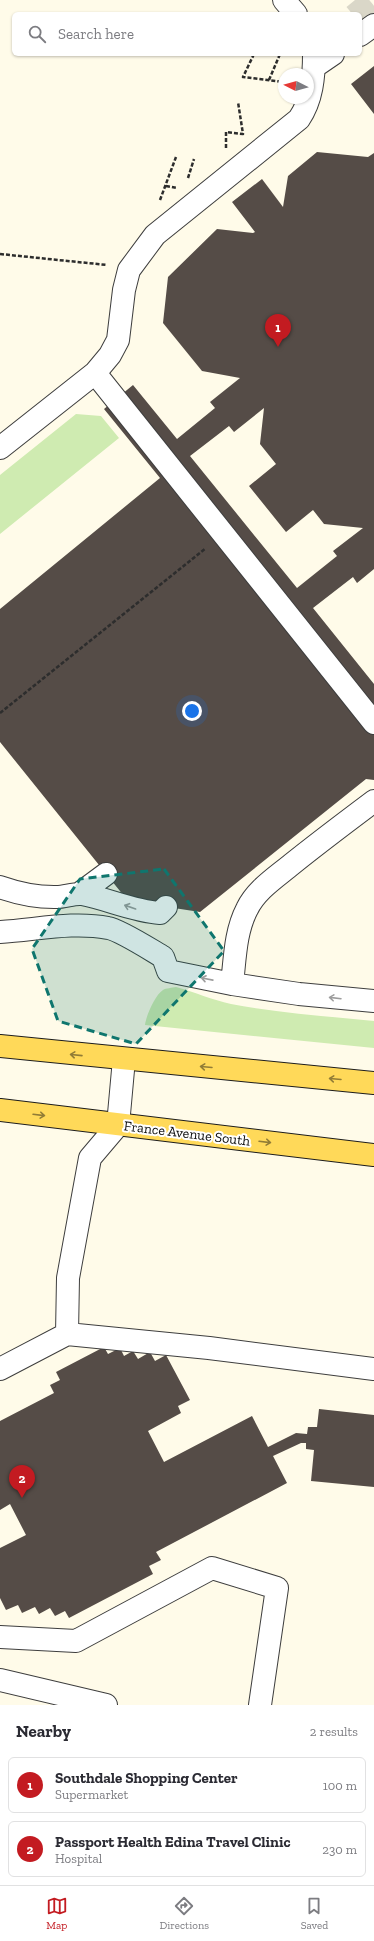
<!DOCTYPE html>
<html lang="en">
<head>
<meta charset="utf-8">
<style>
	body { margin:0; font-family:"Zilla Slab",serif; background:#f7f7f7; color:#2b2b33 }
	.compass { position:absolute; left:278px; top:68px; width:36px; height:36px; border-radius:50%; background:#fff; box-shadow:0 1px 3px #0004; rotate:276deg }
	.you { position:absolute; left:192px; top:711px; width:14px; height:14px; margin:-10px; border:3px solid #fff; border-radius:50%; background:#1a73e8; box-shadow:0 0 0 6px #1a73e833 }
	.badge { display:grid; place-items:center; width:26px; height:26px; border-radius:50%; background:#c31b21; color:#fff; font-size:13px; font-weight:700 }
	.pin { position:absolute; translate:-50% -33px; filter:drop-shadow(0 1px 2px #0008) }
	.pin::after { content:''; position:absolute; top:21px; width:14px; height:12px; background:inherit; clip-path:polygon(0 0,100% 0,50% 100%) }
	.list { margin:0; padding:0; list-style:none }
	h2 { display:flex; justify-content:space-between; align-items:center; height:52px; margin:0; padding:0 16px; font-size:17px }
	h2 small { font-size:13px; font-weight:400; color:#7c7c81 }
	.list li { display:grid; grid-template-columns:26px 1fr auto; gap:12px; align-items:center; box-sizing:border-box; height:56px; margin:0 8px 8px; padding:0 8px; border:1px solid #e1e1e2; border-radius:6px }
	.list b { display:block; font-size:15px; white-space:nowrap }
	.list p { margin:0; font-size:13px; white-space:nowrap; color:#7c7c81 }
	.list em { font-size:13px; font-style:normal; color:#7c7c81 }
	.icon { flex:none; width:22px; height:22px; fill:none; stroke:currentColor; stroke-width:2; stroke-linecap:round; stroke-linejoin:round }
	.map { position:relative; flex:none; width:374px; height:1705px; overflow:hidden }
	.search { position:absolute; background:#fff; box-shadow:0 1px 3px #0004; left:12px; right:12px; top:12px; height:44px; display:flex; align-items:center; gap:10px; box-sizing:border-box; padding:0 14px; border-radius:6px; color:#7c7c81; font-size:15px }
	.sheet { height:180px; background:#fff }
	nav { display:flex; justify-content:space-around; align-items:center; box-sizing:border-box; height:56px; border-top:1px solid #e1e1e2; background:#fff; font-size:11px; color:#7c7c81 }
	nav a { display:grid; justify-items:center; gap:2px }
	nav .on { color:#c31b21 }
	.map>svg:first-child { display:block }
</style>
</head>
<body>
<div class="map">
<svg width="374" height="1705" viewBox="0 0 374 1705">
	<rect width="100%" height="100%" fill="#fffbe9"/>
	<path fill="#cfebb1" d="M76 414 101 416 119 438 0 534V475Z
		M176 987C195 992 212 1000 231 1004 278 1013 326 1016 374 1021V1048L145 1025C146 1016 155 995 163 990 166 988 172 988 176 987Z"/>
	<path fill="#554c47" fill-rule="evenodd" d="M374 66V114L351 84Z
		M317 152 368 157 374 153V569L357 583 353 577 313 608 374 684V780L366 779 200 912 128 901 0 742V609L160 478 104 409 133 385 177 439 215 408 210 402 240 378 202 371 163 323 168 277 217 229 253 233 255 232 232 202 262 179 283 207 288 176ZM264 408 260 444 276 464 249 486 286 532 313 510 324 524 363 528 333 551 337 556 297 588 190 456 229 426 234 432Z
		M104 1347 108 1354 120 1348 124 1356 133 1351 138 1359 150 1352 155 1361 166 1355 190 1400 178 1406 181 1413 148 1431 164 1462 252 1416 268 1447 296 1433 307 1434 308 1427H317L319 1409 374 1415V1487L311 1481 314 1450 306 1449V1443H301L273 1456 287 1483 156 1552 161 1560 149 1566 153 1574 69 1618 65 1611 55 1616 50 1608 39 1614 35 1607 22 1613 18 1605 6 1610 0 1598V1548L26 1535 10 1504 0 1510V1421L54 1393 50 1385 60 1380 56 1372Z"/>
	<g fill="none" stroke-linecap="round" stroke-linejoin="round">
		<path stroke="#dad7c8" stroke-width="22" stroke-dasharray="22 11" stroke-linecap="butt" d="M355 0 369 17"/>
		<defs>
			<path id="minor" d="M284 0 296 14
				M360 35 374 25
				M314 67 333 54
				M95 373 374 723
				M0 448 95 373 110 355 118 340 124 290 129 270 155 235 299 119C312 100 314 77 314 54
				M0 887C17 893 37 897 54 897 63 898 73 893 82 894 108 899 133 911 160 913L166 907
				M79 894 106 874
				M0 932C36 930 73 921 108 928 120 930 151 950 163 957L168 971 232 984 299 994 374 1001
				M232 984C235 959 235 932 247 909 256 890 275 878 292 864 318 843 346 822 374 801
				M67 1334 68 1278 90 1158 118 1125 124 1059
				M0 1369 67 1334 209 1348 374 1369
				M0 1637 76 1641 212 1568 277 1588 260 1705
				M0 1680 106 1705"/>
			<path id="major" d="M0 1046 374 1083
				M0 1110 374 1155"/>
		</defs>
		<use href="#minor" stroke="#3e3e3e" stroke-width="24"/>
		<use href="#major" stroke="#1c1c1c" stroke-width="24"/>
		<path stroke="#2d2d2d" stroke-width="2.5" stroke-dasharray="4 2" stroke-linecap="butt" d="M254 54 243 77 284 82
			M269 80 280 54
			M226 148V132L243 134 238 102
			M188 178 194 159
			M166 186 177 188
			M160 200 176 157
			M0 254 107 265
			M0 713 206 548"/>
		<use href="#minor" stroke="#fff" stroke-width="22"/>
		<use href="#major" stroke="#ffd959" stroke-width="22"/>
	</g>
	<defs><path id="oneway-shaft" d="M-6 0H5M1.5-3L5.5 0L1.5 3" fill="none" stroke-width="1.6" stroke-linecap="round" stroke-linejoin="round"/></defs>
	<g stroke="#9d9d9d">
		<use href="#oneway-shaft" transform="translate(130 907) rotate(-161)"/>
		<use href="#oneway-shaft" transform="translate(207 979) rotate(-169)"/>
		<use href="#oneway-shaft" transform="translate(335 998) rotate(-173)"/>
	</g>
	<g stroke="#917c36">
		<use href="#oneway-shaft" transform="translate(76 1055) rotate(-174)"/>
		<use href="#oneway-shaft" transform="translate(206 1067) rotate(-175)"/>
		<use href="#oneway-shaft" transform="translate(335 1079) rotate(-175)"/>
		<use href="#oneway-shaft" transform="translate(39 1115) rotate(7)"/>
		<use href="#oneway-shaft" transform="translate(265 1142) rotate(7)"/>
	</g>
	<path fill="#0f766e" fill-opacity="0.2" stroke="#0f766e" stroke-width="3" stroke-dasharray="8 5" stroke-linejoin="round" d="M164 869 224 951 136 1044 58 1021 32 949 80 879Z"/>
	<g text-anchor="middle" stroke-width="4" stroke-linejoin="round" paint-order="stroke">
		<g font-size="14" fill="#0b0b0b" stroke="#fff">
			<text transform="translate(187 1133) rotate(7)" y="5">France Avenue South</text>
		</g>
	</g>
</svg>
<svg class="compass" viewBox="-18 -18 36 36"><path d="M0-13l5 13h-10z" fill="#e53935"/><path d="M0 13l5-13h-10z" fill="#7c7c81"/></svg>
<div class="you"></div>
<div class="pin badge" style="left:278px;top:347px">1</div>
<div class="pin badge" style="left:22px;top:1498px">2</div>
<div class="search"><svg class="icon" aria-label="search" viewBox="0 0 24 24"><circle cx="10" cy="10" r="6"/><path d="M15 15l6 6"/></svg>Search here</div>
</div>
<section class="sheet">
<h2>Nearby<small>2 results</small></h2>
<ul class="list">
<li><span class="badge">1</span><div><b>Southdale Shopping Center</b><p>Supermarket</p></div><em>100 m</em></li>
<li><span class="badge">2</span><div><b>Passport Health Edina Travel Clinic</b><p>Hospital</p></div><em>230 m</em></li>
</ul>
</section>
<nav>
<a class="on"><svg class="icon" aria-label="map" viewBox="0 0 24 24"><path d="M3 6l6-2 6 2 6-2v14l-6 2-6-2-6 2zM9 4v14M15 6v14"/></svg>Map</a>
<a><svg class="icon" aria-label="directions" viewBox="0 0 24 24"><path d="M12 3l9 9-9 9-9-9zM9 14v-3h6M13 9l2 2-2 2"/></svg>Directions</a>
<a><svg class="icon" aria-label="saved" viewBox="0 0 24 24"><path d="M7 4h10v16l-5-4-5 4z"/></svg>Saved</a>
</nav>
</body>
</html>
